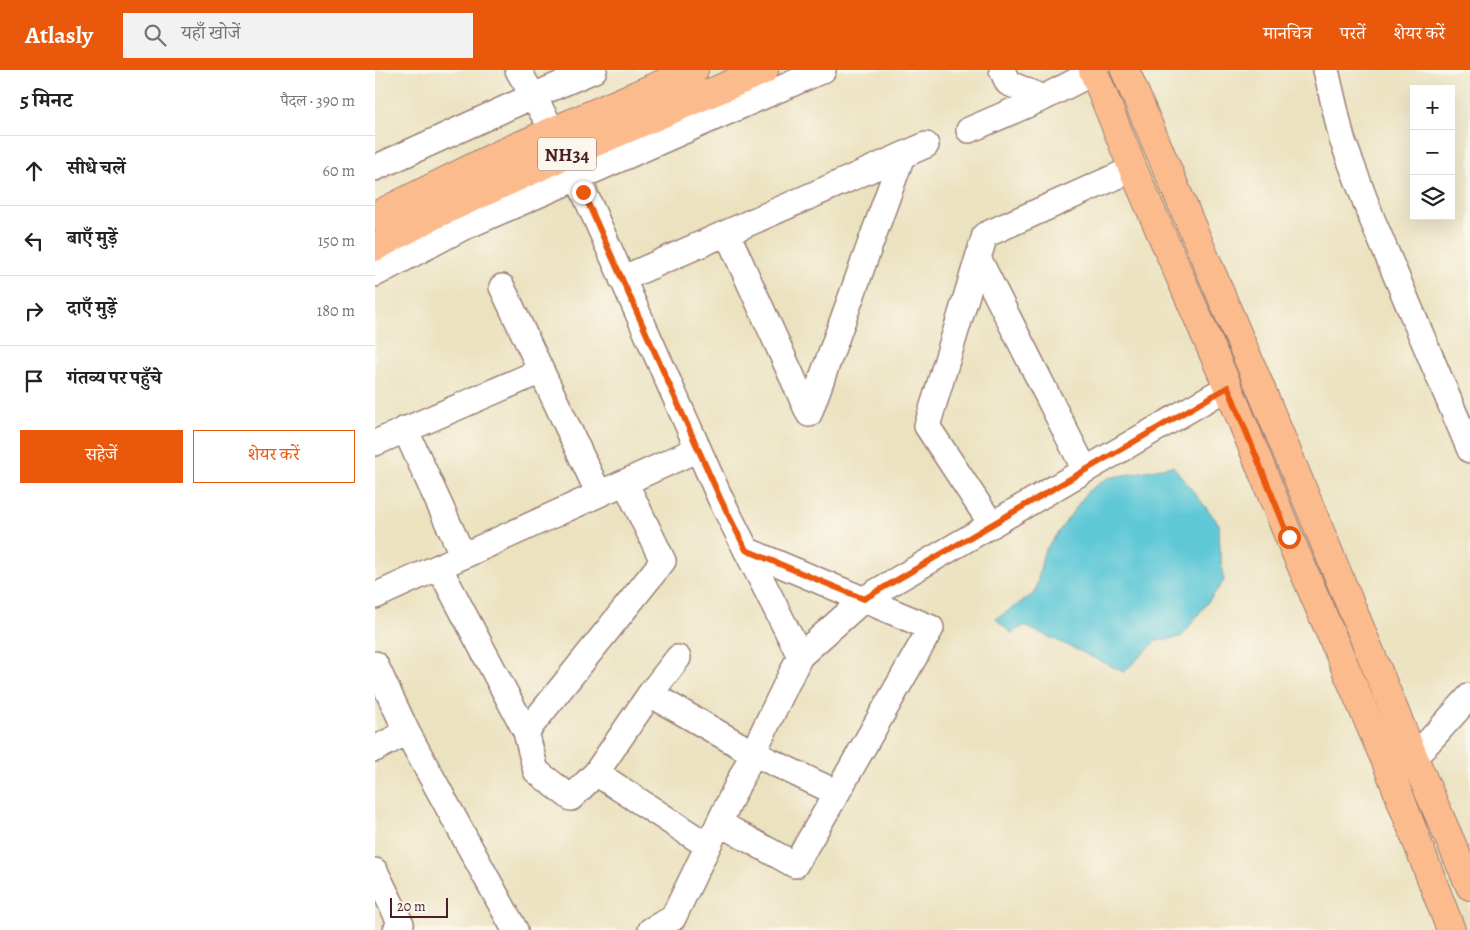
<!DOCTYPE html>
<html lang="hi">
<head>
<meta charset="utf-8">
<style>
	body { margin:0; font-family:Alegreya,"Noto Serif Devanagari",serif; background:#f2f2f2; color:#222 }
	.controls { position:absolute; right:15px; top:15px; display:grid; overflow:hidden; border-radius:0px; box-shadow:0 5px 20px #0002 }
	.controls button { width:45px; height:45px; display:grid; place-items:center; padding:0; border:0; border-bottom:1px solid #e0e0e0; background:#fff; color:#222; font:25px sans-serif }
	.scale { position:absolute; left:15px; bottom:12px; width:58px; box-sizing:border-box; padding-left:5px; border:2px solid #4a1f2b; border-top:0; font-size:14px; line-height:18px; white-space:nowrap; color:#4a1f2b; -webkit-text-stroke:4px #fbf7ec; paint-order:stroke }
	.stop { position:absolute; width:15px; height:15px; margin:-11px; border:4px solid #ea580c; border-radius:50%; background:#fff }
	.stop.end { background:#ea580c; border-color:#fff; box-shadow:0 1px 5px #0008 }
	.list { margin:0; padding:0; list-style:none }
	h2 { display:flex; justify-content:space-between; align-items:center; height:65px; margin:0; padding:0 20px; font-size:21px }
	h2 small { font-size:16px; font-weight:400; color:#767676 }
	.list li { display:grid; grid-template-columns:32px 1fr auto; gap:15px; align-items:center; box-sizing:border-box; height:70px; padding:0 20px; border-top:1px solid #e0e0e0 }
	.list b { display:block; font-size:19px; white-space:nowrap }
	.list em { font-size:16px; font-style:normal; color:#767676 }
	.actions { display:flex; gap:10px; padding:15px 20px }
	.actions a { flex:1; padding:11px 0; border:1px solid #ea580c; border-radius:0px; text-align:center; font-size:18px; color:#ea580c }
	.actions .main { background:#ea580c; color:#fff }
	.icon { flex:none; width:28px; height:28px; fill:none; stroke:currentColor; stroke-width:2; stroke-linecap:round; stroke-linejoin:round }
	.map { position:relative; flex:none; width:1095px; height:860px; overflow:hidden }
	header { display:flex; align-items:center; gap:30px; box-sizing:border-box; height:70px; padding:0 25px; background:#ea580c; color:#fff }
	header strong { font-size:24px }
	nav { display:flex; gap:28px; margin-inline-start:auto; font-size:18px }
	.search { width:350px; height:45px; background:#f2f2f2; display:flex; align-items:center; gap:12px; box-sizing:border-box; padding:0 18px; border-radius:0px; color:#767676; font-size:19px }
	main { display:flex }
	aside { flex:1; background:#fff }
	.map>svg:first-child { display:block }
</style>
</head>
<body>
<header>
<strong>Atlasly</strong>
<div class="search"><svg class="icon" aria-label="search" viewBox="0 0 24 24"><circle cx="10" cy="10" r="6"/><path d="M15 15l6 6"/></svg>यहाँ खोजें</div>
<nav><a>मानचित्र</a><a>परतें</a><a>शेयर करें</a></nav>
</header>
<main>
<aside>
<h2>5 मिनट<small>पैदल · 390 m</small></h2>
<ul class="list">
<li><svg class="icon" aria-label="ahead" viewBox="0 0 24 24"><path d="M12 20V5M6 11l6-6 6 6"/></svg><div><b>सीधे चलें</b></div><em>60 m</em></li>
<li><svg class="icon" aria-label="left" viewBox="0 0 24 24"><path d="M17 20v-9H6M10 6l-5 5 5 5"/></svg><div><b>बाएँ मुड़ें</b></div><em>150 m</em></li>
<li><svg class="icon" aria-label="right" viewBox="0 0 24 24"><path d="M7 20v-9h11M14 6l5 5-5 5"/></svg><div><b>दाएँ मुड़ें</b></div><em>180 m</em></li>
<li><svg class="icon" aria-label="arrive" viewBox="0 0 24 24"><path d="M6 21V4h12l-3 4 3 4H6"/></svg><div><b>गंतव्य पर पहुँचे</b></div></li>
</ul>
<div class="actions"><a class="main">सहेजें</a><a>शेयर करें</a></div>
</aside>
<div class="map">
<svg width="1095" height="860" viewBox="0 0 1095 860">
	<rect width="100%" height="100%" fill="#fbf7ec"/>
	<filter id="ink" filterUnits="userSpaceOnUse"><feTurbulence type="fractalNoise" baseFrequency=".02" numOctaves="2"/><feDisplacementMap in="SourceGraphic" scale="10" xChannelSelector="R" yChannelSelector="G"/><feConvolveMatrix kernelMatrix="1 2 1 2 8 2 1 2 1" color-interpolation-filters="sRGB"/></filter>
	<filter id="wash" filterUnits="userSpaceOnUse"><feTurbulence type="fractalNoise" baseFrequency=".0096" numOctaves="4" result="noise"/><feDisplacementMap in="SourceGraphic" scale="20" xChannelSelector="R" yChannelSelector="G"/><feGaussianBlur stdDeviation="1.12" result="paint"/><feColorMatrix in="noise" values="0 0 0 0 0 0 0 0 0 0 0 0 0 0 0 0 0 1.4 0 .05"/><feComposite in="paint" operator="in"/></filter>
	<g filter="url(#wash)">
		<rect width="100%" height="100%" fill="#ebe2c0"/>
		<path fill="#5ec8d7" stroke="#547481" d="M798 396 844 454 845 483 849 511 806 567 781 571 749 602 681 570 649 556 636 563 621 549 660 523 669 482 713 421 733 408Z"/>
	</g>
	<g filter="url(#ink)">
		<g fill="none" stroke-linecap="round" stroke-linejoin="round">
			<defs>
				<path id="minor" d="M627 0 633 13 668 28
					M951 0 967 69 997 149 1095 380
					M594 60 668 28 719 2
					M178 61 158 26 219 0
					M192 84 346 430 425 586 298 848 276 860
					M0 98 158 26 143 0
					M352 163 434 344 527 86
					M603 188 710 400
					M0 204 85 159 448 0
					M247 209 551 75
					M127 217 224 424
					M30 359 88 486
					M0 373 166 301
					M617 455 552 356 610 165 758 99
					M371 480 556 558 462 723
					M64 497 151 662 288 491 250 412
					M0 526 323 379
					M425 586 489 529 853 317
					M0 594 32 662 140 860
					M275 624 303 588
					M151 662 161 701 196 728 221 703
					M0 679 32 662
					M1039 688 1095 626
					M333 776 221 703 275 624 378 683 462 723 420 795 344 753
					M0 801 26 854 21 860"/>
				<path id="major" d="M718 0 758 99 853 317 914 467 1014 699 1076 860
					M750 0 883 312 1039 688 1095 816"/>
				<path id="highway" d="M0 146 125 84 319 0
					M0 177 59 145 192 84 389 0"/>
			</defs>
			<use href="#minor" stroke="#9a8076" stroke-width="28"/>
			<use href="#major" stroke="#9a8076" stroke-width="30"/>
			<use href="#highway" stroke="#9a8076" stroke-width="30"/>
			<use href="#minor" stroke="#fff" stroke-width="25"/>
			<use href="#major" stroke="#fbbb8d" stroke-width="28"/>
			<use href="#highway" stroke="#fbbb8d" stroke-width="28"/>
		</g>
	</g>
	<g fill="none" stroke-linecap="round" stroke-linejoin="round" filter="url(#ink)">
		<path stroke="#ea580c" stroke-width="6" d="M208 122 346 430 371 480 489 529 853 317 914 467"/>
	</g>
	<g text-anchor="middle" stroke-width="4.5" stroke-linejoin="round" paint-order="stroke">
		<rect fill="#fbf7ec" stroke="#7f6065" stroke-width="1" x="163" y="67.5" width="58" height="33" rx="4"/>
		<g font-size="19" font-weight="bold" fill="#4a1f2b">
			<text x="192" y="91">NH34</text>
		</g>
	</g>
</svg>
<div class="controls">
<button>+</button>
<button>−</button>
<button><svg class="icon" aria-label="layers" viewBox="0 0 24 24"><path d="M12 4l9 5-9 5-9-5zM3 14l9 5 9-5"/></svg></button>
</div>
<div class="scale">20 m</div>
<div class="stop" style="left:914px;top:467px"></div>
<div class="stop end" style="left:208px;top:122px"></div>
</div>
</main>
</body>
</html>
